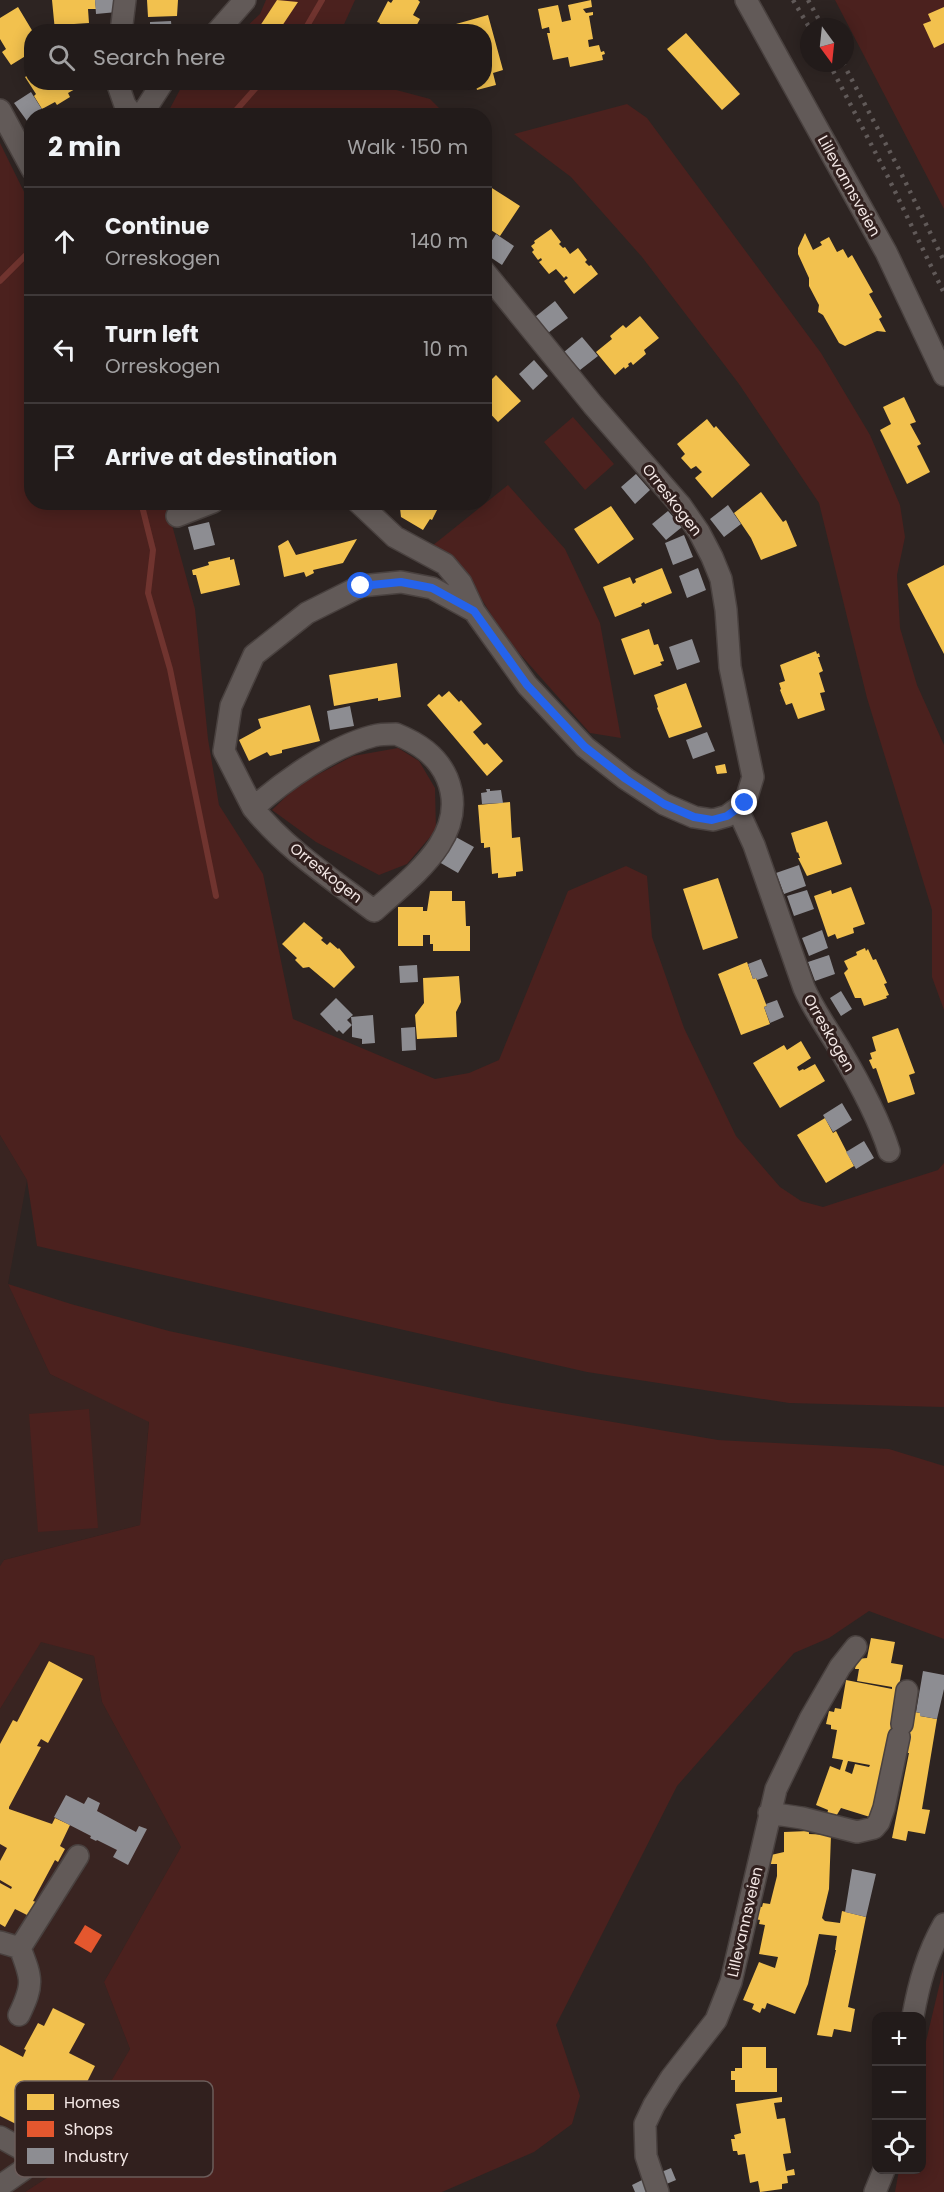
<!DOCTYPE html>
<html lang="en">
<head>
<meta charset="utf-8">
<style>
	body { margin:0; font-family:Poppins,sans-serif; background:#2e2827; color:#f1f3f6 }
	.controls { position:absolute; right:18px; bottom:18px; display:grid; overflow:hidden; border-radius:12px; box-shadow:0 3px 15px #0003 }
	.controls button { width:54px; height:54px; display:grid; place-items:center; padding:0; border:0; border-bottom:2px solid #3f3939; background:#221b1a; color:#f1f3f6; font:30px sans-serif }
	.compass { position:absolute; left:800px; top:18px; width:54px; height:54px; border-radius:50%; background:#221b1a; box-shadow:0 3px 15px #0003; rotate:165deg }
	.stop { position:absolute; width:18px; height:18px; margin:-14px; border:4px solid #2563eb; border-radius:50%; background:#fff }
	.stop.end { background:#2563eb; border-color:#fff; box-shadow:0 2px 6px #0008 }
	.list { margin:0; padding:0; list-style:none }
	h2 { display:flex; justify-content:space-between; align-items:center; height:78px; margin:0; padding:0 24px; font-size:26px }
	h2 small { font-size:20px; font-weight:400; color:#a2a1a2 }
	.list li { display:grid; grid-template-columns:39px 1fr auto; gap:18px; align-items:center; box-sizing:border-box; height:108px; padding:0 24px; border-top:2px solid #3f3939 }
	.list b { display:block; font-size:22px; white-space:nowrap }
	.list p { margin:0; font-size:20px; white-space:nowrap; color:#a2a1a2 }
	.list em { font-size:20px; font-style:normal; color:#a2a1a2 }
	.icon { flex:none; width:33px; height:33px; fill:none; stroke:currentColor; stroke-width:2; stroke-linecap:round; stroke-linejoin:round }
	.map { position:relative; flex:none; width:944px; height:2192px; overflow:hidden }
	.search { position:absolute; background:#221b1a; box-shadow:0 3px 15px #0003; left:24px; top:24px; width:468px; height:66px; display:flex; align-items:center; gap:15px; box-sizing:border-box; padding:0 21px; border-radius:24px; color:#a2a1a2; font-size:22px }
	.panel { position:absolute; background:#221b1a; box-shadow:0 3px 15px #0003; left:24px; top:108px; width:468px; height:402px; border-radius:24px }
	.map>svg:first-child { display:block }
</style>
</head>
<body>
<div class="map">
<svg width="944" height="2192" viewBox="0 0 944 2192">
	<rect width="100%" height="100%" fill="#2d2422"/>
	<path fill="#392421" d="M0 1135 27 1180 8 1284 50 1374 149 1421 140 1525 4 1560 0 1566Z
		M41 1641 94 1656 102 1702 181 1847 104 1982 130 2049 59 2170 25 2192H0V1709Z"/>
	<path fill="#4b211e" d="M266 0H355L341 31 241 32 260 14Z
		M835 0H944V209Z
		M184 82 370 83 430 99 446 115 166 116Z
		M627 104 647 118 821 353 870 435 900 505 905 537 897 575 900 628 917 685 944 745V1010L932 977V910L867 698 819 503 739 384 642 257 571 177 514 134Z
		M0 143 31 206 32 502 166 503 195 609 208 739 219 805 263 874 293 1019 435 1079 469 1073 499 1060 568 891 626 866 647 876 652 937 684 1028 736 1136 780 1187 801 1201 823 1207 938 1170 944 1163V1407L789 1403 587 1372 37 1246 27 1180 0 1135Z
		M573 417 614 464 585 490 544 442Z
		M508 485 565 549 600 623 621 738 590 733 505 637 463 569 432 546Z
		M398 748 419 761 435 788 436 830 407 864 379 875 316 842 272 810 298 785 353 756Z
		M8 1284 71 1304 169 1331 502 1403 718 1440 889 1449 944 1466V1639L869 1611 829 1638 794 1653 677 1786 556 2025 580 2096 572 2124 534 2152 442 2192H25L59 2170 130 2049 104 1982 181 1847 102 1702 94 1656 41 1642 0 1709V1566L4 1560 140 1525 149 1422 50 1374Z
		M89 1409 98 1528 38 1532 29 1414Z
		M943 1970 944 2192H895L899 2170H922V2058Z"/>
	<path fill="#f2c14e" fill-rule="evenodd" d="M52 0H95L96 9H88L89 23 74 24V29L55 31Z
		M147 0H178L177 16 148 17Z
		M277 0 298 2 278 32H256Z
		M393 0H418L420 2 413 15 420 19 413 32 405 30 404 32H375L380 23 377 22 388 1 391 3Z
		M591 0 592 7 583 9 586 13 593 12V15L589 16 593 39 588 40 589 47 599 45 601 52 604 51 605 54 602 55 603 60 570 67 568 57 553 60 547 33H550L549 27 542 29 538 9 558 5 562 22 571 20 568 5Z
		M18 7 33 32H32L31 39 32 52 11 65 2 52 6 49 0 39V18Z
		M944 7V43L934 48 923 24 931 21 928 14Z
		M488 15 503 70 493 73 496 85 477 90 475 82H484V32H461L460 28 457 29 456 24Z
		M686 33 740 94 722 110 667 49Z
		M32 73V82H73L77 88 68 93 70 97 57 105 55 102 42 109 34 96 36 94 25 77Z
		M97 109 99 116H77V115Z
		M484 183 520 206 500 236 491 230 489 233 484 230Z
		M551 229 561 242 559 244 563 248 565 247 570 254 578 248 587 260 585 262 589 266 591 265 598 274 574 294 564 281 568 278 566 276 564 278 556 269 549 274 539 262 542 260 541 258 538 260 532 252 534 250 531 246 535 243 534 241Z
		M805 233 813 250 822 245 820 242 829 237 837 252 843 249 848 258 852 255 873 292 869 294 882 317 879 319 886 332 877 331 845 346 839 343 823 315 818 312 819 305 809 286V278L798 254V248Z
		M640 316 659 338 644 350 646 354 633 365 631 362 628 364 629 366 625 369 624 367 615 375 596 352 612 339 610 336 623 325 626 328Z
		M496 375 521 401 498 422 484 407V376L490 381Z
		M904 397 916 422 910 424 921 444 917 446 930 472 907 484 880 430 891 424 883 407Z
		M707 419 714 428 716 426 750 465 712 498 695 478 702 472 696 466 691 469 681 458 685 454 677 444Z
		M761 492 783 522 786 520 797 546 761 560 751 538 734 513Z
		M405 502H441L432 520 430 519 423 530 401 517 400 508Z
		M611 506 634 539 598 564 574 529Z
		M357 539 343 563 313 570 314 573 306 577 304 572 284 577 278 546 288 540 296 555Z
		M230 557V560L234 559 240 585 201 594 196 575H193L192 570 209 565 208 562Z
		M944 565V654L907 584Z
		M662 568 672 593 645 604 644 602 641 604 642 606 615 617 603 587 630 577 633 584 636 582 635 579Z
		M649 629 654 645 658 644 664 661 660 662 662 665 634 675 621 639Z
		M816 651 817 654 819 653 820 657H818L823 671 819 673 825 692 820 693 825 710 798 719 792 703 786 705 780 690 781 689 779 683 785 681 780 665Z
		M397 663 401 697 378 701V698L334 706 329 675Z
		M686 683 702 727 669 738 657 708 658 707 654 695Z
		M449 691 459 702 461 700 482 724 473 732 484 745 487 743 503 761 487 776 427 705 439 694 442 697Z
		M310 705 320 741 282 750V753L270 756 267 752 249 761 239 740 261 728 258 719Z
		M725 764 727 773 717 774 715 766Z
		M510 802 512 838 520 837 523 871 516 872V876L498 878V873L492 874 490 847 484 848V843H481L478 805Z
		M827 821 842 864 807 876 798 858H800L798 852 797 853 791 833Z
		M718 878 738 938 703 950 683 889Z
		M851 887 865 924 853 928 854 933 837 939 835 934 828 937 814 896 831 890 832 894Z
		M430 891H452V901H465L466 926H470V951H433V944H430V935H423V946H398V907H423V911H427Z
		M304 922 323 938 321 940 327 945 330 942 338 949 339 948 355 967 334 988 309 967 303 968 295 960 297 958 282 944Z
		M865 948 866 951 868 949 873 960 876 959 887 983 884 984 889 995 886 996 887 998 864 1006 861 998H855L844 973 848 969 844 961 857 955 856 952Z
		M747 962 753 979 756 978 766 1004 767 1006 764 1007 770 1024 741 1035 718 974Z
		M459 976 461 1002 456 1012 457 1037 417 1039 415 1015 424 1003 423 978Z
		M898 1028 915 1073 909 1075 915 1094 888 1103 876 1068 873 1069 869 1060 872 1059 870 1053 876 1051 872 1037Z
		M801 1041 811 1058 797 1067 799 1071 803 1069 804 1070 815 1064 825 1081 780 1108 753 1063 784 1045 787 1050Z
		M825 1118 833 1133 836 1131 854 1166 826 1183 797 1135Z
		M871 1638 895 1642 891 1663 903 1665 898 1691 912 1726 915 1712 920 1713V1716L937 1719 922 1809 930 1810 925 1834 908 1831 906 1841 892 1838 909 1753H907L909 1739 894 1736 881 1786 870 1817 841 1808 835 1818 827 1815 828 1810 816 1805 830 1766 840 1770 843 1760 832 1758 837 1730 831 1729V1725L826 1724 829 1711 834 1712 835 1708 841 1709 846 1680 892 1689V1687L857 1681 859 1669H855L857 1659 867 1658ZM848 1761 870 1765 869 1767 855 1764 852 1774 845 1771Z
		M49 1661 83 1679 48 1743 41 1739 37 1746 41 1747 9 1807V1809L52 1824 55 1818 70 1825 60 1846 65 1849 58 1862 55 1860 33 1901 36 1902 29 1916 15 1909 5 1927 0 1924V1883L11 1889 12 1887 0 1880V1861L7 1848 0 1844V1744L13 1720 17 1722Z
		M809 1831V1834L831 1835 829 1889 822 1918 825 1921 840 1923 842 1911 866 1917 848 2007 855 2009 851 2032 834 2029 832 2037 817 2035 836 1950H835L837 1936 819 1934 808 1984 795 2014 767 2003 765 2009 762 2008 760 2013 752 2009 754 2004 743 2000 759 1962 775 1968 778 1957 759 1954 765 1925 759 1924 760 1920 755 1919 758 1906 762 1907 763 1903 770 1904 777 1876V1864H771V1855L784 1852V1832Z
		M53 2008 85 2024 69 2053 95 2066 83 2090 81 2089 79 2091 88 2094 72 2126 65 2123 49 2155 21 2139 28 2130 0 2116V2045L23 2057 26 2050 24 2049 38 2023 44 2026Z
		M742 2047H766V2068H777V2092H735V2080H731V2071H735V2068H742Z
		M782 2097V2102L774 2103 777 2119 785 2118 791 2153 783 2154 786 2171 794 2169 795 2175 787 2176 788 2183 782 2184V2189L760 2192 758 2181 750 2183 745 2154 738 2155 737 2151H733L731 2139H735L734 2135 741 2133 736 2104Z"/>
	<path fill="#e4572e" d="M85 1925 102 1935 91 1953 74 1943Z"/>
	<path fill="#8d8d92" d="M95 0H116L117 12 96 14Z
		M171 21 172 32H150V22Z
		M222 82H238L233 90Z
		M31 92 43 111 36 116H32V119L27 121 32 120 31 132 27 121 14 103Z
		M496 234 514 246 502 265 484 253Z
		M555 301 568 318 548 333 535 317Z
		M582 337 598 356 580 370 564 352Z
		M534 360 548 376 533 390 519 374Z
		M636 474 650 490 635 504 621 487Z
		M728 505 741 524 724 537 710 519Z
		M668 511 682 527 666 540 652 524Z
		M209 522 215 545 194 550 188 527Z
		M684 535 693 557 673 565 665 543Z
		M698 568 706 590 687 598 679 576Z
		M692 639 700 662 677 670 669 647Z
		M350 706 354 726 330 730 327 711Z
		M707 732 715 751 693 759 686 740Z
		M486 789H490V791L501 790 503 803 482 804 481 793 487 792Z
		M454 836 474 847 458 873 439 862Z
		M799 865 806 886 784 894 776 873Z
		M807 890 814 909 794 916 787 896Z
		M822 930 828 948 809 956 802 938Z
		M829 955 835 974 815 981 808 962Z
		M761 959 768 976 757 980 756 978 753 979 748 964Z
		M417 965 418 982 400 983 399 966Z
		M841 991 852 1009 841 1016 830 998Z
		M336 998 353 1015 347 1020 352 1025 351 1017 373 1015 375 1043 362 1044V1039L352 1037V1025L343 1034 339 1030 337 1032 320 1014Z
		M777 1000 784 1017 770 1023 764 1007 767 1006 766 1004Z
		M415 1027 416 1050 402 1051 401 1028Z
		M842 1103 852 1120 833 1132 823 1115Z
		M864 1141 874 1158 856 1169 846 1152Z
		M923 1671 944 1675V1689L937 1719 920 1716V1713L916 1712Z
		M66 1795 84 1804 88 1797 100 1803 97 1811 136 1832 139 1826 147 1829 128 1865 113 1857 117 1850 97 1840 96 1841 90 1838 91 1836 54 1817Z
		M852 1869 876 1874 866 1917 845 1912Z
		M671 2168 676 2180 664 2185 659 2173Z
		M644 2179 650 2192H635L632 2185Z"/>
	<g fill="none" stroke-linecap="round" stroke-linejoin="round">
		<path stroke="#70342f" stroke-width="6" d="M300 32 307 26 322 0
			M231 116 261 82
			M0 281 32 249
			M141 502 153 550 148 593 170 669 216 896"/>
		<defs>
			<path id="minor" d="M746 0 886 252 944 375
				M121 32 125 0
				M217 32 245 0
				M117 82 125 105 134 116
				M0 110 32 169
				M141 116 163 82
				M358 502 395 537 445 564 461 583 474 611 527 685 585 747 626 779 664 804 694 817 713 820 727 816 745 803 753 777 730 667 726 610 721 579 712 557 699 532 681 506 593 405 484 271
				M177 516 213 502
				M396 734C418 743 437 755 447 778 471 836 411 877 374 911 332 879 286 849 253 808 285 780 331 747 373 736 380 734 388 734 396 734Z
				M253 808 224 751 231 706 254 655 307 613 361 586 401 582 432 588 474 611
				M738 810 754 845 804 988C813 1009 827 1028 839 1048 858 1080 878 1116 889 1151
				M902 1724 907 1691
				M769 1813 802 1818 857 1832 874 1828 879 1822 884 1808 899 1737
				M0 1942 20 1948C32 1979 34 1984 19 2015
				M20 1948 78 1856
				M913 2016C919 1983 927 1954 944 1924
				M0 2137 34 2156 23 2170 0 2186
				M658 2192 646 2156 645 2124 654 2105 671 2078 716 2020 731 1982 776 1789 810 1719 840 1667 856 1647
				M875 2192 884 2170"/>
		</defs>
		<use href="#minor" stroke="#49413f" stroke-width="24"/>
		<use href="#minor" stroke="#625a58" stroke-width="21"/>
		<path stroke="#615a59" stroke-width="4.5" stroke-dasharray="3 6" stroke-linecap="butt" d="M793 0 809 27
			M808 0 823 27
			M829 63 887 175 944 293
			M843 63 899 169 944 261"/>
	</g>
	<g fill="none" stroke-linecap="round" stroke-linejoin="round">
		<path stroke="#2563eb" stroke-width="8" d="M361 586 401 582 432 588 474 611 527 685 585 747 626 779 664 804 694 817 712 820 727 816 745 803"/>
	</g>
	<g text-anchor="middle" stroke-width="6" stroke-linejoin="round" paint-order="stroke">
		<g font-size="15" fill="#f3e7e5" stroke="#31201e">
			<text transform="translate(849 186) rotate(61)" y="5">Lillevannsveien</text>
			<text transform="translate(672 500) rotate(52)" y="5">Orreskogen</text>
			<text transform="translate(326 873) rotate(38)" y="5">Orreskogen</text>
			<text transform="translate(829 1033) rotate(60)" y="5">Orreskogen</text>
			<text transform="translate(745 1922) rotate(-77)" y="5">Lillevannsveien</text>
		</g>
	</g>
	<rect x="15" y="2081" width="198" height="96" rx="9" fill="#31201e" stroke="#6b5c5a" stroke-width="1.5"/>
	<rect x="27" y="2094" width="27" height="16" fill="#f2c14e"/>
	<rect x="27" y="2121" width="27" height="16" fill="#e4572e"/>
	<rect x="27" y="2148" width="27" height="16" fill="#8d8d92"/>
	<g font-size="16" fill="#f3e7e5">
		<text x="64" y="2108">Homes</text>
		<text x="64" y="2135">Shops</text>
		<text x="64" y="2162">Industry</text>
	</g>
</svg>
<div class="controls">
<button>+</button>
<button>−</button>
<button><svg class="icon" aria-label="locate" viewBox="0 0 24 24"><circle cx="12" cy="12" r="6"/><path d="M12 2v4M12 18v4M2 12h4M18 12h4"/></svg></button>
</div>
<svg class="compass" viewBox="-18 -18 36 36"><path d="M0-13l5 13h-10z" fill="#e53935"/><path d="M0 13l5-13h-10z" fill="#a2a1a2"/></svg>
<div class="stop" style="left:361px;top:586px"></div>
<div class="stop end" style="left:745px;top:803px"></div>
<div class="search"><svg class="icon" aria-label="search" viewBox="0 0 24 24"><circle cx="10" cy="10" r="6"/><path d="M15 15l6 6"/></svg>Search here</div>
<section class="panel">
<h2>2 min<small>Walk · 150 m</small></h2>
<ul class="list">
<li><svg class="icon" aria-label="ahead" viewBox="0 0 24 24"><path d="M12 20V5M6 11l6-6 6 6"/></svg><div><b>Continue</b><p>Orreskogen</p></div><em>140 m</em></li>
<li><svg class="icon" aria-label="left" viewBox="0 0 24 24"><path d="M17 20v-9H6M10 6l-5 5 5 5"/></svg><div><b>Turn left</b><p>Orreskogen</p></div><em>10 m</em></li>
<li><svg class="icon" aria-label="arrive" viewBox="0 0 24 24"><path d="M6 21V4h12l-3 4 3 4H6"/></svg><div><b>Arrive at destination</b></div></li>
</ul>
</section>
</div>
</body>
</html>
